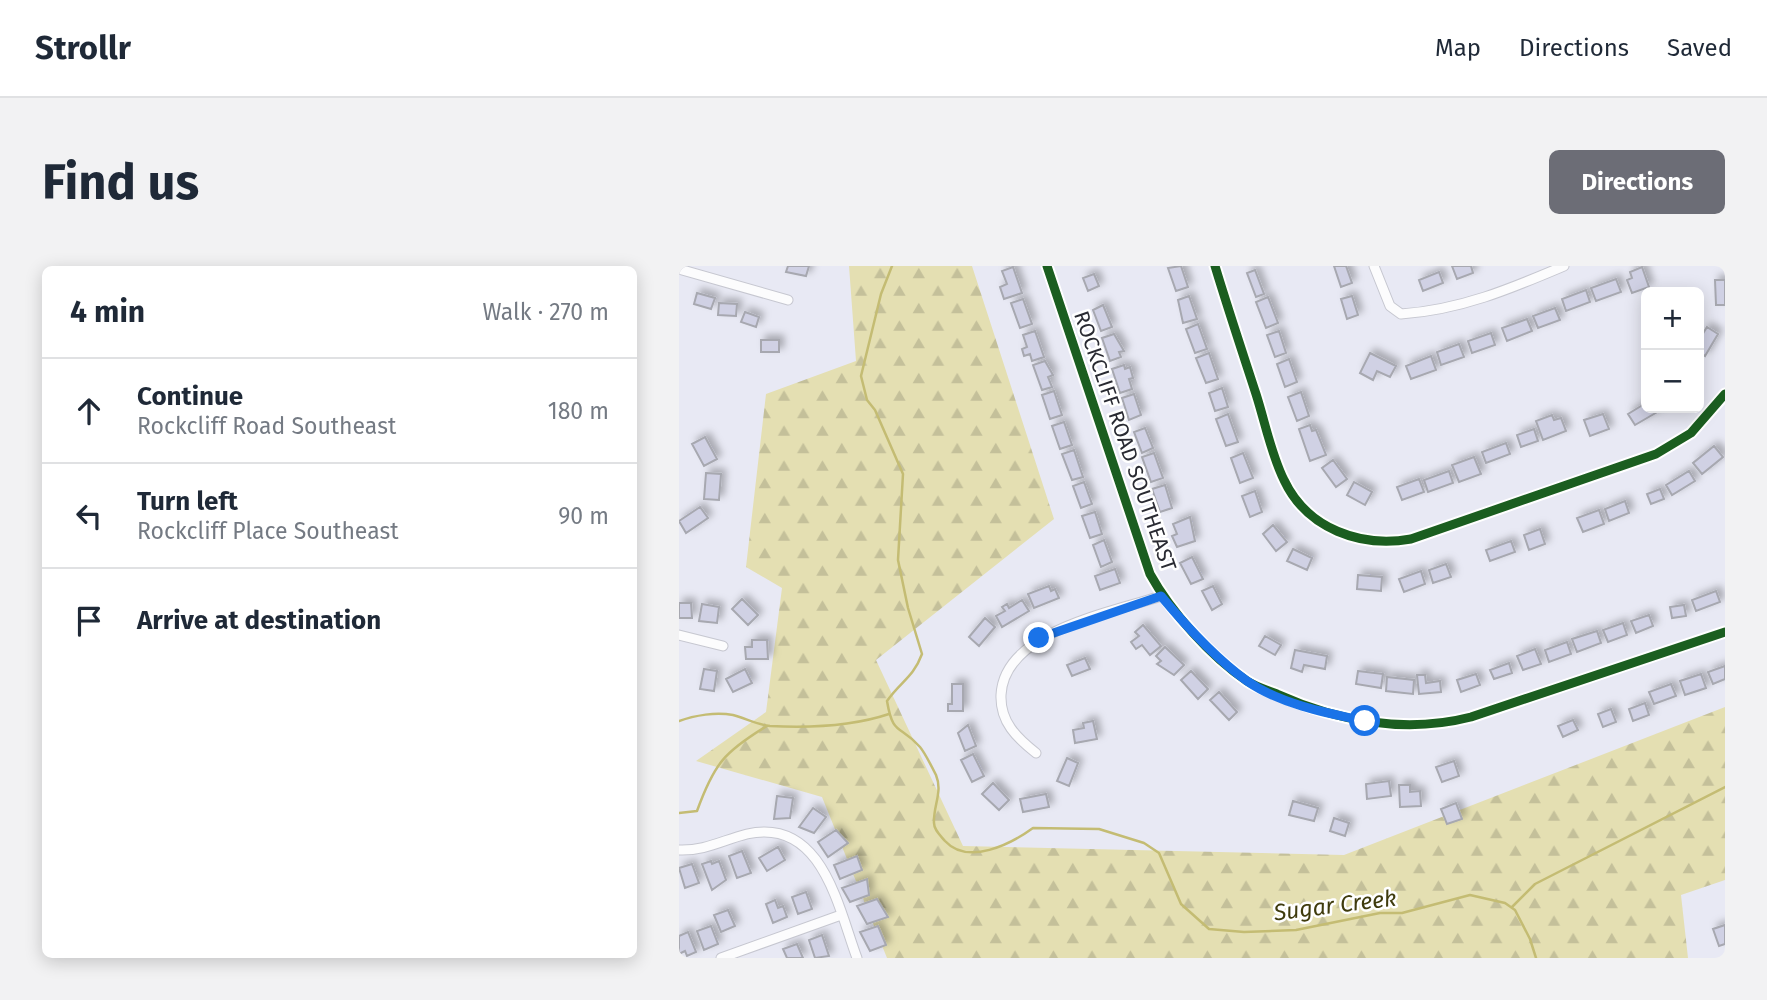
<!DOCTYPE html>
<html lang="en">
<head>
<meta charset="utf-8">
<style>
	body { margin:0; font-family:"Fira Sans",sans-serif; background:#f2f2f3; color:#1f2937 }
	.controls { position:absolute; right:21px; top:21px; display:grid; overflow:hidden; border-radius:10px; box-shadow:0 4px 18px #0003 }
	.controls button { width:63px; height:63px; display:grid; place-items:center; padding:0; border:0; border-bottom:2px solid #e0e1e3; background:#fff; color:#1f2937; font:35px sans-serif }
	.stop { position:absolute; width:21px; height:21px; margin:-16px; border:5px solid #1a73e8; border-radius:50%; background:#fff }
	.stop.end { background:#1a73e8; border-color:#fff; box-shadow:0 2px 7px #0008 }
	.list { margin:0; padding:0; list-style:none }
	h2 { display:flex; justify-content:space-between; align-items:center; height:91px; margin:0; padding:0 28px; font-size:30px }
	h2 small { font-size:23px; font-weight:400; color:#747a83 }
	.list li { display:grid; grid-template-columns:46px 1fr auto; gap:21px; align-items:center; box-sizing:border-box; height:105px; padding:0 28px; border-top:2px solid #e0e1e3 }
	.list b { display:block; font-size:26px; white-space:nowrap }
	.list p { margin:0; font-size:23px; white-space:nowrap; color:#747a83 }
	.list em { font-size:23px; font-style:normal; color:#747a83 }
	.icon { flex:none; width:38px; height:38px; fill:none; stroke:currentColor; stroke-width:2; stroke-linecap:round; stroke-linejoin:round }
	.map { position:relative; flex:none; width:1046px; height:692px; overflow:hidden; border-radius:10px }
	header { display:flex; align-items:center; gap:42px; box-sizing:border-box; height:98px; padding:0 35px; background:#fff; border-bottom:2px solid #e0e1e3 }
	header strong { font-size:33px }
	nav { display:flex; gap:38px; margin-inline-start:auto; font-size:24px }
	.intro { display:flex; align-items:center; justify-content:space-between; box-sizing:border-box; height:168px; padding:0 42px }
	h1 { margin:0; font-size:49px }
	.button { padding:18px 32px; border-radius:10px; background:#6c6d76; color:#fff; font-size:24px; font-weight:700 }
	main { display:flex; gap:42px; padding:0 42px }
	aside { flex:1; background:#fff; border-radius:10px; box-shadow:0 4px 18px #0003 }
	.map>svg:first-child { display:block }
</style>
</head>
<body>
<header>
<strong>Strollr</strong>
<nav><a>Map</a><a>Directions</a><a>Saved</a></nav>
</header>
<div class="intro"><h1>Find us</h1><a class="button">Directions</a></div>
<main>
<aside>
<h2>4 min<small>Walk · 270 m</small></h2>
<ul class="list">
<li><svg class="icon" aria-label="ahead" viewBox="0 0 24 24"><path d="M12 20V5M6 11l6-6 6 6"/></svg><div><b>Continue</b><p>Rockcliff Road Southeast</p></div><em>180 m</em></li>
<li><svg class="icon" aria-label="left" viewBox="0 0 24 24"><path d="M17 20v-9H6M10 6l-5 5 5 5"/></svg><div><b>Turn left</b><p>Rockcliff Place Southeast</p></div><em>90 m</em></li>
<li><svg class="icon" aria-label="arrive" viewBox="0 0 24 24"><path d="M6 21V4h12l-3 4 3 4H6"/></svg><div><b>Arrive at destination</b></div></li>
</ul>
</aside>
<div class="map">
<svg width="1046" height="692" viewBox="0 0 1046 692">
	<defs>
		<pattern id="forest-firs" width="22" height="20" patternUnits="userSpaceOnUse" patternTransform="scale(1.75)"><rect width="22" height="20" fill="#e4dfb2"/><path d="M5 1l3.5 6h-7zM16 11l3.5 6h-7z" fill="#c4c09a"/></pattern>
		<filter id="shadow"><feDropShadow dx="4.5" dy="-4.5" stdDeviation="3.5" flood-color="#0004"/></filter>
	</defs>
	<rect width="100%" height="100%" fill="#e8e9f4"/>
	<path fill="url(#forest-firs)" d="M170 0H293L375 253 197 394 284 580 665 589 1046 441V614L1002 629 1009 692H208L143 531 17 495 87 446 103 322 67 301 87 128 177 95Z"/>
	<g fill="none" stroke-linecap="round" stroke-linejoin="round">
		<path stroke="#c4bc73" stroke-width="2.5" d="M213 0 202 28 182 110 188 134 196 144 224 208 219 294 229 342 243 388C234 412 222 415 208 435 214 471 221 458 241 481 246 487 253 501 257 509 264 526 254 540 255 557 255 564 261 569 266 575 289 600 332 578 354 562L420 563 465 577 480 587 502 638 530 663 565 666 617 664 701 647H723L791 629 826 637 836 644 851 673 857 692
			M0 455C16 449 37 446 54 449 66 452 78 459 91 460 129 462 174 460 210 448
			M0 547 18 545C35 498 45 486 88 460
			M833 641 856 618 1046 521"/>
	</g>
	<path fill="#d0d1e4" stroke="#a7a8b0" stroke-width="2" filter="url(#shadow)" d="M109 0H130L127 10 107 6Z
		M502 0 509 21 497 25 489 2Z
		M655 0H667L673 17 662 21Z
		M773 0H792L794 7 778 13Z
		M334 1 343 27 325 33 321 21 328 18 323 5Z
		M963 1 970 21 953 27 948 14 953 12 951 6Z
		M576 4 585 28 577 31 568 7Z
		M760 6 764 17 744 25 740 14Z
		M415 8 420 20 409 25 404 12Z
		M937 13 942 26 917 35 912 22Z
		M1036 14H1046V39H1037Z
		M907 24 911 36 887 45 883 33Z
		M18 27 36 32 32 43 15 38Z
		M510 30 518 53 504 57 499 34Z
		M673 30 679 49 668 53 662 33Z
		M589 31 599 57 587 62 577 36Z
		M344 33 353 58 341 62 332 37Z
		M40 37 58 38 57 50 39 49Z
		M424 39 433 61 422 65 414 44Z
		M876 42 881 54 859 62 854 50Z
		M66 46 80 51 77 61 62 56Z
		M848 53 853 65 828 75 823 62Z
		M519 58 528 83 516 87 507 63Z
		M1028 61 1039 68 1026 90 1020 86V74Z
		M356 65 365 91 353 95 351 88 345 90 343 83 348 81 344 69Z
		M600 65 607 87 596 91 588 69Z
		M812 67 816 79 793 87 789 75Z
		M435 68 445 85 440 86 442 91 431 95 423 72Z
		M82 74H100V86H82Z
		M780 78 785 91 762 99 758 86Z
		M530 87 539 113 527 117 517 92Z
		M691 87 717 100 711 111 698 105 694 114 681 107Z
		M752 90 757 104 732 113 727 100Z
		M610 93 618 116 606 121 598 98Z
		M366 95 374 109 369 111 373 121 363 124 354 99Z
		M445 99 446 103 451 101 454 112 450 113 453 123 441 127 433 103Z
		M543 122 549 141 536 145 530 127Z
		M375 125 383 149 371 153 363 129Z
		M622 126 630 150 618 155 609 131Z
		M455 128 462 149 450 154 443 132Z
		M967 137V142H978L980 145 956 159 949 148Z
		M549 148 559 176 547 180 537 153Z
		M924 148 930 163 911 170 905 154Z
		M873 149 875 154 882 152 887 165 864 174 857 155Z
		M385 156 393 179 381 183 373 160Z
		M631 159 633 165 637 164 647 189 631 195 620 163Z
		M466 162 474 182 463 187 455 166Z
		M855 163 859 175 842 181 838 169Z
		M26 171 38 193 25 200 13 178Z
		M827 177 831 188 807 197 803 186Z
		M1035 180 1044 191 1023 208 1014 197Z
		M395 184 404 211 393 214 383 188Z
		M475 187 484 212 472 216 463 191Z
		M564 187 574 212 561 217 552 192Z
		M795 191 802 208 780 216 773 199Z
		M654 194 668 213 657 221 643 202Z
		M770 205 774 217 749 226 745 214Z
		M1010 205 1016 215 993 229 987 219Z
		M27 207 42 208 40 234 25 233Z
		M740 213 745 226 723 234 718 221Z
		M405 216 413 238 402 242 394 220Z
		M675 216 693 226 686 239 668 229Z
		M486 219 493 242 481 246 473 223Z
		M981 223 985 233 972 238 968 228Z
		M576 225 583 246 571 251 563 230Z
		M946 235 950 247 930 255 926 243Z
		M21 241 29 252 7 267 0 255Z
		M920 244 925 258 904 266 898 252Z
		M416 246 423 268 411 272 403 250Z
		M511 251 516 275 498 281 493 270 498 268 494 258Z
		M594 259 608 276 597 285 584 268Z
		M861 263 866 278 850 284 845 269Z
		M425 274 433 296 422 301 414 279Z
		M832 275 836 286 811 295 807 284Z
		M614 283 633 292 628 304 608 295Z
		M513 291 524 313 512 318 501 297Z
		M767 298 772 311 754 317 750 304Z
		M436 303 441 317 421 324 416 310Z
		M742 305 746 318 725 326 720 313Z
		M679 309 703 311 702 325 678 323Z
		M370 320 372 325 376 323 380 332 355 342 349 328Z
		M534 320 543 338 533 344 523 325Z
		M1037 325 1041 336 1017 345 1013 334Z
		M63 333 79 349 69 359 53 343Z
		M343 334 350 345 323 361 317 350 326 345 323 341 328 338 330 342Z
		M0 337H12L13 352H0Z
		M23 338 40 341 38 357 20 355Z
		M1005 339 1007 350 993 352 991 341Z
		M970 349 974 360 957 367 952 355Z
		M306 352 316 361 300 380 290 371Z
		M944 357 948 369 929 376 924 364Z
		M464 359 482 380 471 389 463 379 457 383 452 376 460 370 456 366Z
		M918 365 922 377 898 386 893 373Z
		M586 370 602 379 596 389 580 380Z
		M73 374H88L89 393H67L66 381H73Z
		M888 376 892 388 870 396 866 384Z
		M486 381 505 399 495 409 478 398 482 395 477 390Z
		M856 383 862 398 844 404 838 390Z
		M616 384 648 390 646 403 625 399 623 406 612 402Z
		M406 392 411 403 393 410 388 399Z
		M830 397 833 407 815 413 811 404Z
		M1046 400V413L1034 418 1029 406Z
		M25 403 38 405 35 425 21 423Z
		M66 403 73 417 54 426 47 413Z
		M512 405 529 423 519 433 502 414Z
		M679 405 704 408 702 422 677 418Z
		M797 408 801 419 782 426 778 414Z
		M1022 408 1027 422 1006 429 1001 415Z
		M738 409H746L747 417 761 415 762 426 740 428Z
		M708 411 735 414 734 428 707 425Z
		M273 418H284V445H269V438H273Z
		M992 418 997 430 975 438 970 426Z
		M540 426 558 446 550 454 531 434Z
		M966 437 970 449 954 455 950 443Z
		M932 443 937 456 924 461 919 448Z
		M894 454 899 464 884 471 879 460Z
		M414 455 418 473 396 477 394 464 405 462 404 457Z
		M289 459 297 480 286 485 279 467Z
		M294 488 305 510 293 516 282 494Z
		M388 492 399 497 390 520 378 515Z
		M775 495 780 510 763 516 757 501Z
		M710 515 712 530 688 533 687 518Z
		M314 517 330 534 320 544 303 528Z
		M720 519H731V526L741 525 742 540 721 541Z
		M367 528 370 541 344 546 341 533Z
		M98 530 114 532 111 552 95 553Z
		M614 535 639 542 635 555 610 549Z
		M777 537 783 553 768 558 762 543Z
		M134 542 147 551 135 567 120 561Z
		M655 552 670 557 666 570 651 565Z
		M157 564 169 577 149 591 139 576Z
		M99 581 106 594 88 605 80 592Z
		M63 585 72 607 58 612 50 590Z
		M178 590 183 604 161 613 155 599Z
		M32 595 33 598 40 595 47 614 33 624 23 598Z
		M13 598 20 617 6 622 0 602Z
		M188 613 190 629 171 636 163 622Z
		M127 626 133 643 119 648 113 631Z
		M198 633 209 651 188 658 178 640Z
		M96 634 99 642 104 640 108 651 94 657 87 638Z
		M49 644 56 660 42 666 35 649Z
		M1046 659V678L1040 680 1034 663Z
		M32 660 39 678 25 684 18 665Z
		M199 660 207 679 191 685 181 666Z
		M9 666 17 686 8 690 6 685 0 688V670Z
		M143 669 150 690 136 692 130 674Z
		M118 678 124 692H108L104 683Z"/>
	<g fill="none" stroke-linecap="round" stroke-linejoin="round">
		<defs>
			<path id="minor" d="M368 0 471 308C492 346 532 391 568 415 577 421 588 424 598 428 658 455 726 468 792 451L1046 366
				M536 0C549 43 563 85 577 128 586 156 592 188 605 214 628 263 682 282 732 273L977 188 1012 167 1046 128
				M695 0 711 40 722 48C781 44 831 23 885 0
				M0 3 109 34
				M0 369 44 380
				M357 487C338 472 321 456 322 429 325 365 432 347 482 330
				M0 584C26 585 44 574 68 568 143 551 159 641 178 692
				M42 692 162 649"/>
		</defs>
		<use href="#minor" stroke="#c6c7d0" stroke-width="11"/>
		<use href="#minor" stroke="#fcfcfd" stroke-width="9"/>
		<defs>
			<path id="cycleway" d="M368 0 471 308C492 346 532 391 568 415 577 421 588 424 598 428 658 455 726 468 792 451L1046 366
				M536 0C549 43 563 85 577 128 586 156 592 188 605 214 628 263 682 282 732 273L977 188 1012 167 1046 128"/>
		</defs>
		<use href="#cycleway" stroke="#fff" stroke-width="13"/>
		<use href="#cycleway" stroke="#1b5e20" stroke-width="9"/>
	</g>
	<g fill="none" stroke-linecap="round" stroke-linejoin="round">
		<path stroke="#1a73e8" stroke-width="9" d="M360 372 482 330C507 360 536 392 568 415 601 438 647 447 686 455"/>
	</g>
	<g text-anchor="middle" stroke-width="5" stroke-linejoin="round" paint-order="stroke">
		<g font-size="21" fill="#292a32" stroke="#fff">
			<text transform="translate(446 175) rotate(71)" y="7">ROCKCLIFF ROAD SOUTHEAST</text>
		</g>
		<g font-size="23" font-style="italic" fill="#3f3b0d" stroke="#fff">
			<text transform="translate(656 639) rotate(-7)" y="8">Sugar Creek</text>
		</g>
	</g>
</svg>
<div class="controls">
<button>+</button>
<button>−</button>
</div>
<div class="stop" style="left:686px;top:455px"></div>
<div class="stop end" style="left:360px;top:372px"></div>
</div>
</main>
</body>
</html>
